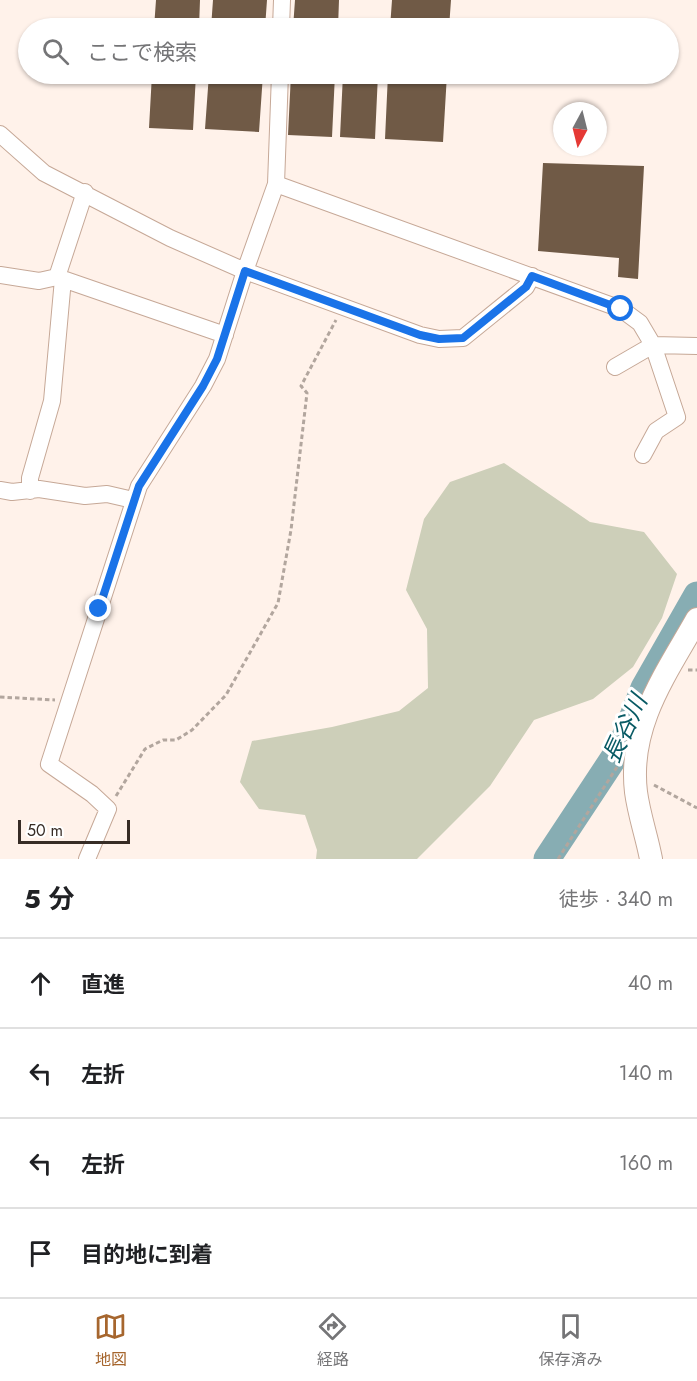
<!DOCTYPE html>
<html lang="ja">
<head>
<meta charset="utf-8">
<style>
	body { margin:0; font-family:Jost,"Noto Sans JP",sans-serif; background:#f6f6f6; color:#202124 }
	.compass { position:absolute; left:553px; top:102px; width:54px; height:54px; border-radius:50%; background:#fff; box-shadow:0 2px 4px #0004; rotate:187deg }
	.scale { position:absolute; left:18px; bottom:15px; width:112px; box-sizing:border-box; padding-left:6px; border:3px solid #372c25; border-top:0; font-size:16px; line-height:21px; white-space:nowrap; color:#372c25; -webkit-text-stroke:4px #fff; paint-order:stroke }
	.stop { position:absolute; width:18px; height:18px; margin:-14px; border:4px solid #1a73e8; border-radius:50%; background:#fff }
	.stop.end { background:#1a73e8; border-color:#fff; box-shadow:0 2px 6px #0008 }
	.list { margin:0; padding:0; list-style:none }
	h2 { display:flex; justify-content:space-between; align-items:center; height:78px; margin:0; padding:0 24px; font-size:26px }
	h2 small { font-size:20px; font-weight:400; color:#757577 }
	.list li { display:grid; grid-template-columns:39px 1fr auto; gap:18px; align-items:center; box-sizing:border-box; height:90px; padding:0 24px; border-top:2px solid #e0e0e0 }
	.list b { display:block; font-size:22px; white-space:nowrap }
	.list em { font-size:20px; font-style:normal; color:#757577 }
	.icon { flex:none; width:33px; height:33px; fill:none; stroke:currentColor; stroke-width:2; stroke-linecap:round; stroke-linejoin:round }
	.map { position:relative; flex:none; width:697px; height:859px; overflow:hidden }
	.search { position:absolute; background:#fff; box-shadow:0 2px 4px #0004; left:18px; right:18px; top:18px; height:66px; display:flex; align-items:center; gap:15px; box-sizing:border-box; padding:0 21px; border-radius:33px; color:#757577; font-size:22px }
	.sheet { height:438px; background:#fff }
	nav { display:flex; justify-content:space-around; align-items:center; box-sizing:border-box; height:84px; border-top:2px solid #e0e0e0; background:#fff; font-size:16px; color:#757577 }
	nav a { display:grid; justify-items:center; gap:3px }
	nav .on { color:#a6662e }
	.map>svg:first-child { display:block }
</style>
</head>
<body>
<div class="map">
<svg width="697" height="859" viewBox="0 0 697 859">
	<rect width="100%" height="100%" fill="#fff2ea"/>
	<path fill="#cdcfb9" d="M504 463 590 522 644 532 677 574 662 618 633 667 593 699 534 720 490 786 417 859H316L317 850 305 815 259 809 240 782 252 741 332 727 399 711 428 688 427 629 406 590 424 519 450 482Z"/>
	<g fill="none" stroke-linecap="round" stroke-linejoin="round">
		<path stroke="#87adb3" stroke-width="27" d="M547 859 621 747 644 688 697 595"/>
	</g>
	<path fill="#705a46" d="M156 0H200L199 28H154Z
		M213 0H267L265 28H211Z
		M295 0H339L338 28H293Z
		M392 0H451L449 28H390Z
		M152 74H196L193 130 149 128Z
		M209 74H263L259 132 205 129Z
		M291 74H335L332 137 288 135Z
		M343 74H378L375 139 340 137Z
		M388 74H447L443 142 385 139Z
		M543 163 644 166 638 279 618 277 619 258 538 251Z"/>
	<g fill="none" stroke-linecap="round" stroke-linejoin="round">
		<defs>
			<path id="street" d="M281 28 282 0
				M0 134 44 173 170 238 245 271 276 184 280 74
				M276 184 621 309 640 323 653 345 697 346
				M85 192 57 277 225 335
				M0 275 39 281 57 277
				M615 367 653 345 677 417 656 431 643 455
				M0 490 12 492 39 489 85 496 107 494 133 500
				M30 491V478L52 401 63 279
				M87 859 108 809 92 794 49 764 139 486 203 386 217 359 245 271 420 335 439 339 463 338 526 287 532 276"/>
			<path id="secondary" d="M651 859C647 837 639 815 636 792 628 725 666 674 697 619"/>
		</defs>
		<use href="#street" stroke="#c6a897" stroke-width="18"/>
		<use href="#secondary" stroke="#c6a897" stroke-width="24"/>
		<path stroke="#b2a69e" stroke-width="3" stroke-dasharray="4.5 3" stroke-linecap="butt" d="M688 670H697
			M0 697 55 700
			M654 785 697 808
			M116 796 145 749 163 740H176L192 730 226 695 278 603 291 530 307 393 301 386 336 320
			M558 859 617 767"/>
		<use href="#street" stroke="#fff" stroke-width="16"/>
		<use href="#secondary" stroke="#fff" stroke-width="22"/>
	</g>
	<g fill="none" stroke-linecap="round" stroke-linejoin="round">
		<path stroke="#1a73e8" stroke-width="8" d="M99 609 139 486 203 386 217 359 245 271 420 335 439 339 463 338 526 287 532 276 621 309"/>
	</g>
	<g text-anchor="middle" stroke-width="6" stroke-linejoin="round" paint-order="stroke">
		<g font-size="24" font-style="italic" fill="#085a64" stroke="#fff">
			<text transform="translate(625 729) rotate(-65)" y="8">長谷川</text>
		</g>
	</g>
</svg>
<svg class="compass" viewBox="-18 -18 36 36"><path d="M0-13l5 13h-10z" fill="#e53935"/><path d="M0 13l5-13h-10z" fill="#757577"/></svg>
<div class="scale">50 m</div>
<div class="stop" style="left:621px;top:309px"></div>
<div class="stop end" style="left:99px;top:609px"></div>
<div class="search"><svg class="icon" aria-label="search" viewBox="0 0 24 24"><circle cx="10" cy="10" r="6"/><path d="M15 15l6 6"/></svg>ここで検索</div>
</div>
<section class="sheet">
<h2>5 分<small>徒歩 · 340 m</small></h2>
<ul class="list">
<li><svg class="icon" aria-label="ahead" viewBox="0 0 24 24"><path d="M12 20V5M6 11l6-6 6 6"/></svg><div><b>直進</b></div><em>40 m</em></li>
<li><svg class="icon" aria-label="left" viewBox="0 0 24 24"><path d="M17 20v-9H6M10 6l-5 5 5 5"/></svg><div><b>左折</b></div><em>140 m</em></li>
<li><svg class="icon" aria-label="left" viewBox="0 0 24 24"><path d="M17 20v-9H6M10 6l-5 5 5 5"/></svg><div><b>左折</b></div><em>160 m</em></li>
<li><svg class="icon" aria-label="arrive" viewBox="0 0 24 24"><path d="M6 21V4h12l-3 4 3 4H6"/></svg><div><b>目的地に到着</b></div></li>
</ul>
</section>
<nav>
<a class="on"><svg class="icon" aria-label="map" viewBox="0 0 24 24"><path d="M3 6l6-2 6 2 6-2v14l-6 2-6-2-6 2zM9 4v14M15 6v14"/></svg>地図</a>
<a><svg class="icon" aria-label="directions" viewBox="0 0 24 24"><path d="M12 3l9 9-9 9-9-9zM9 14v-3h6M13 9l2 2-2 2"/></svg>経路</a>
<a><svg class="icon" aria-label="saved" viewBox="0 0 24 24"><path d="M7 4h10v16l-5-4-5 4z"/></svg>保存済み</a>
</nav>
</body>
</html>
